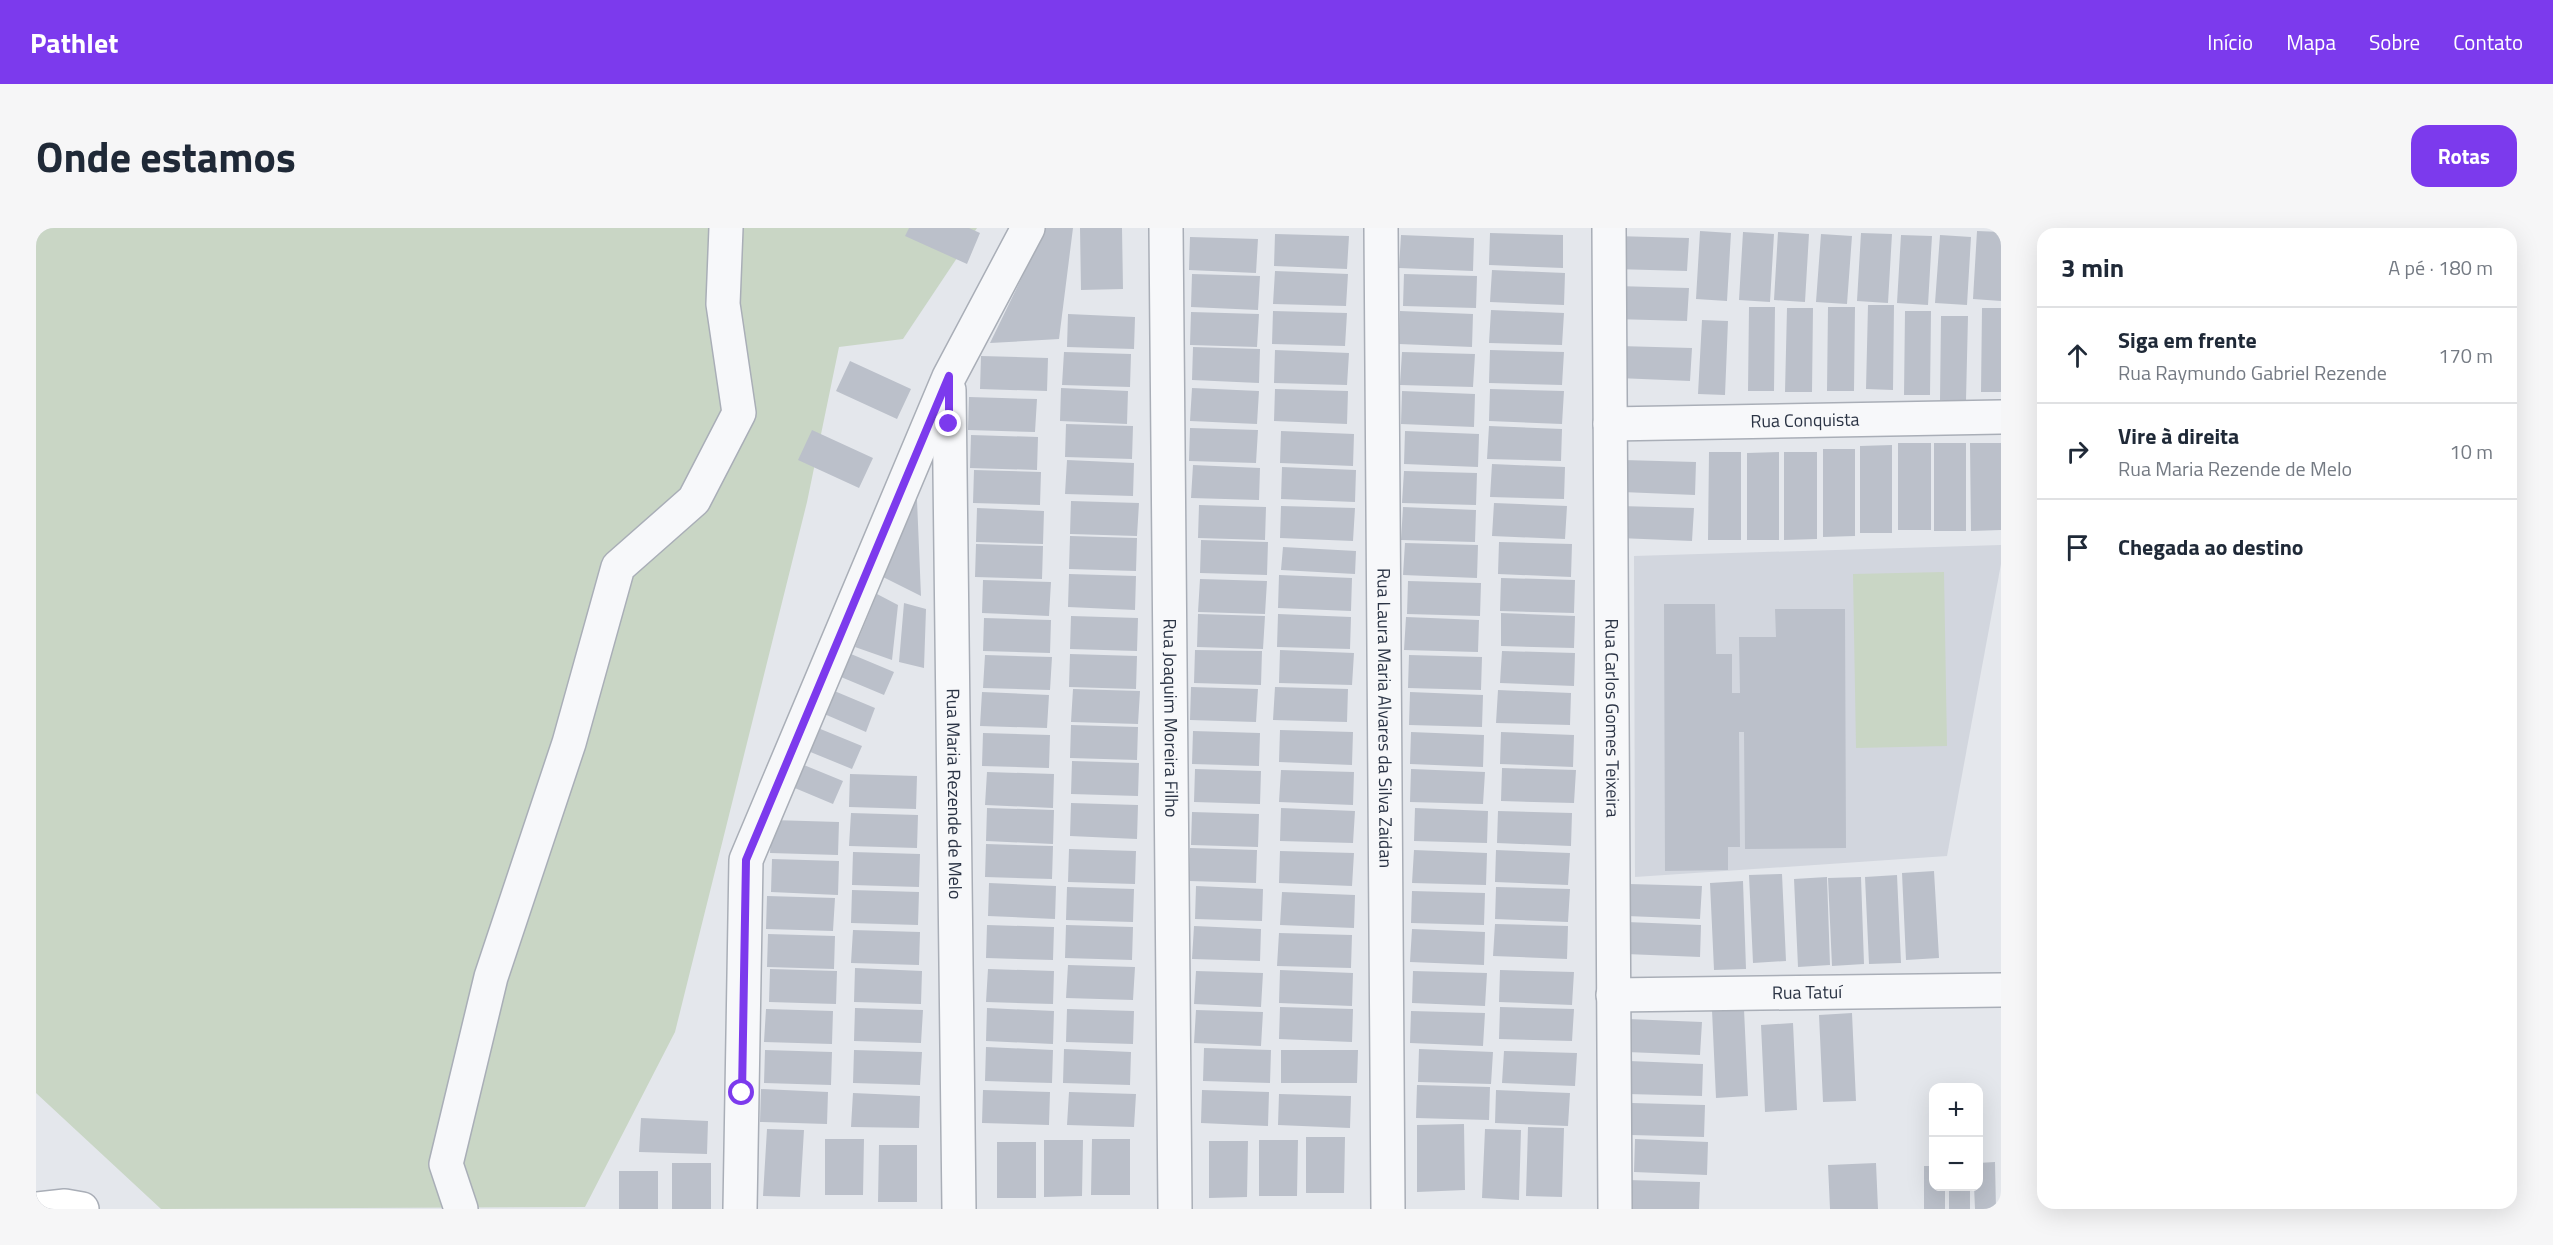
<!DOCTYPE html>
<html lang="pt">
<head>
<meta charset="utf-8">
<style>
	body { margin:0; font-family:"Titillium Web",sans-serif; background:#f6f6f7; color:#1f2937 }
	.controls { position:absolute; right:18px; bottom:18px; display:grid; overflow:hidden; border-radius:12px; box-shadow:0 6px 24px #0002 }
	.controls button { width:54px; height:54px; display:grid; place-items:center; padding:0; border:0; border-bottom:2px solid #e0e1e3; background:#fff; color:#1f2937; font:30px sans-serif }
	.stop { position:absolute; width:18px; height:18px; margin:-14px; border:4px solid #7c3aed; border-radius:50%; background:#fff }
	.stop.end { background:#7c3aed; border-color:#fff; box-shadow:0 2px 6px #0008 }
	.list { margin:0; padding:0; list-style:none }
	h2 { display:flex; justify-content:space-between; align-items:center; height:78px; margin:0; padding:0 24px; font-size:26px }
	h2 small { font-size:20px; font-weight:400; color:#747a83 }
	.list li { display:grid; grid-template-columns:39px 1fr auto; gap:18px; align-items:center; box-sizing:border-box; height:96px; padding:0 24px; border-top:2px solid #e0e1e3 }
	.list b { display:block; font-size:22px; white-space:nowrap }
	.list p { margin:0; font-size:20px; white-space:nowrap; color:#747a83 }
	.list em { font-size:20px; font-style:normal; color:#747a83 }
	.icon { flex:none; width:33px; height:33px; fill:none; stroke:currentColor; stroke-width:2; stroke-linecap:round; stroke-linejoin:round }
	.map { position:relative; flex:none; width:1965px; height:981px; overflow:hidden; border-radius:18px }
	header { display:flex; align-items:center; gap:36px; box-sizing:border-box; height:84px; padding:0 30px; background:#7c3aed; color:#fff }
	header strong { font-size:28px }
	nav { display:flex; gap:33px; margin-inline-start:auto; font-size:21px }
	.intro { display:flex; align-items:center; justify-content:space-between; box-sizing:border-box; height:144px; padding:0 36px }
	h1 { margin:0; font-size:42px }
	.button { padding:15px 27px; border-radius:18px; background:#7c3aed; color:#fff; font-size:21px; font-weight:700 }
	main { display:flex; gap:36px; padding:0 36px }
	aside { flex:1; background:#fff; border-radius:18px; box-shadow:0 6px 24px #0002 }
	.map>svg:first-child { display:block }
</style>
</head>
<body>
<header>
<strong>Pathlet</strong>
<nav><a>Início</a><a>Mapa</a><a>Sobre</a><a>Contato</a></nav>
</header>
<div class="intro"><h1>Onde estamos</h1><a class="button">Rotas</a></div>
<main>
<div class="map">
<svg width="1965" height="981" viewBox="0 0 1965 981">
	<rect width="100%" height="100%" fill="#e4e7ec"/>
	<path fill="#d2d6de" d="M1965 317V336L1911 628 1599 649 1598 328Z"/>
	<path fill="#c9d6c5" d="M0 0H941L867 111 803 119 771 274 639 804 549 979 125 981 0 865Z
		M1908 344 1911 518 1820 520 1817 346Z"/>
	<path fill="#bbc0ca" d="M873 0H933L944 5 931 36 869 8Z
		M1010 0H1037L1023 111 954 115Z
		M1044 0H1086L1087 61 1045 62Z
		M1664 3 1695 5 1691 73 1660 71Z
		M1941 3 1965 4V73L1937 71Z
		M1707 4 1738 6 1734 74 1703 72Z
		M1742 4 1773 6 1769 74 1738 72Z
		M1454 5 1527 7V40L1453 37Z
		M1825 5 1856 6 1852 75 1821 73Z
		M1239 6 1313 8 1311 41 1238 38Z
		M1785 6 1816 8 1811 76 1780 74Z
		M1365 7 1438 10 1437 43 1363 40Z
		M1865 7 1896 8 1892 77 1861 75Z
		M1904 7 1935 9 1931 77 1899 75Z
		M1579 8 1653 10 1651 43 1578 41Z
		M1154 9 1222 11 1220 45 1153 42Z
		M1456 42 1529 45 1528 77 1454 74Z
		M1239 43 1312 46 1310 78 1237 76Z
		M1156 46 1224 48 1222 82 1155 79Z
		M1368 46 1441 48 1440 80 1367 78Z
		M1580 58 1653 60 1651 93 1578 91Z
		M1832 77H1858L1857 162 1830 161Z
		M1713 79H1739L1738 163H1712Z
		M1792 79H1819L1818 163H1791Z
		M1751 80H1777L1776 164H1749Z
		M1946 80H1965V164H1945Z
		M1455 82 1528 85 1526 117 1453 115Z
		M1237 83 1311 85 1309 118 1236 116Z
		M1364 83 1437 86 1436 119 1363 116Z
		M1869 83H1895L1894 167H1868Z
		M1155 84 1223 86 1221 119 1154 117Z
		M1032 86 1099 89 1098 121 1031 119Z
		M1905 88H1932L1930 172H1904Z
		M1666 92 1692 93 1689 167 1662 166Z
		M1583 118 1656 120 1654 153 1582 150Z
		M1157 119 1224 121 1223 155 1156 152Z
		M1239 122 1313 125 1311 157 1238 155Z
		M1454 122 1528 124 1526 157 1453 155Z
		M1028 124 1095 126 1094 159 1026 157Z
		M1366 124 1439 126 1437 159 1364 157Z
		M945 128 1012 130 1011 163 944 161Z
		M814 133 875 161 861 191 800 163Z
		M1025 160 1092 163 1091 196 1024 193Z
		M1156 160 1223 163 1221 196 1154 193Z
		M1239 161 1312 163 1311 196 1238 193Z
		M1454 161 1528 163 1526 196 1453 193Z
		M1366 163 1439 166 1438 199 1365 196Z
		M933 169 1001 171 999 204 932 202Z
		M1030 196 1097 198 1096 231 1029 229Z
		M1453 198 1526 201 1525 233 1451 231Z
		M1154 200 1222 202 1220 235 1153 233Z
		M776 202 837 230 823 260 762 232Z
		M1245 203 1318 206 1317 238 1244 235Z
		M1369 203 1443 206 1442 239 1368 236Z
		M935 207 1002 209 1001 242 934 240Z
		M1862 215H1895V302H1862Z
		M1898 215H1930V303H1898Z
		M1934 215H1965V302L1935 303Z
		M1856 217V305H1824V218Z
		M1787 221H1819V308L1787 309Z
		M1673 224H1705V312H1672Z
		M1743 224V312H1711V225Z
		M1748 224H1781V311L1748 312Z
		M1031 232 1098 235 1097 268 1029 266Z
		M1587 232 1660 234 1659 267 1586 264Z
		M1456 236 1529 239 1528 271 1454 269Z
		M1157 237 1224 240 1223 272 1155 270Z
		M1246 239 1320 242 1319 274 1245 271Z
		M938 242 1005 244 1004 277 937 275Z
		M1368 243 1441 245 1440 277 1366 275Z
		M870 268 881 272 885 368 843 347Z
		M1035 273 1103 275 1101 308 1034 306Z
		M1458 275 1531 278 1529 311 1456 308Z
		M1163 277 1230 279 1229 312 1162 310Z
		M1245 278 1319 280 1317 313 1244 310Z
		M1584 278 1658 280 1656 313 1583 310Z
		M1367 279 1440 282 1439 314 1365 312Z
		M941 280 1008 283 1007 316 940 314Z
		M1034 308 1101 310 1100 343 1033 341Z
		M1165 312 1232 314 1231 347 1164 345Z
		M1463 314 1536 316 1535 349 1462 346Z
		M1369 315 1442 317 1441 350 1367 347Z
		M940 316 1007 318 1006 351 939 349Z
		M1247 319 1320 323 1319 346 1245 342Z
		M1033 346 1100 348 1099 382 1032 379Z
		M1243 347 1316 350 1315 383 1242 380Z
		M1465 350 1539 352 1538 385 1464 383Z
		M1164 351 1231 353 1229 386 1162 384Z
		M947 352 1015 354 1013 388 946 385Z
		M1372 353 1445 355 1444 388 1371 386Z
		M841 366 862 377 856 432 819 419Z
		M868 375 890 381 888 440 863 434Z
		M1628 376H1679L1680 426H1696V465H1704L1703 409H1740L1739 381H1809L1810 620 1709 621 1708 504H1703L1704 619H1692V642L1629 643Z
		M1465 385 1539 388 1538 420 1465 418Z
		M1162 386 1229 388 1227 421 1161 419Z
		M1242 386 1315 389 1314 421 1241 419Z
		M1035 388 1102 390 1101 423 1034 421Z
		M1370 389 1443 392 1442 424 1368 422Z
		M948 390 1015 392 1014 425 947 423Z
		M1159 422 1226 423 1225 457 1158 455Z
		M1244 422 1318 425 1316 457 1243 455Z
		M1466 423 1539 425 1538 458 1464 455Z
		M815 426 858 444 848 467 805 449Z
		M1034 426 1101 428 1100 461 1033 459Z
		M949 427 1016 429 1014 462 947 460Z
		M1373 427 1446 429 1445 462 1372 460Z
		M1155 459 1222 461 1220 494 1154 492Z
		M1239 459 1312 461 1311 494 1237 492Z
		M1037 461 1104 463 1102 496 1035 494Z
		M796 462 839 480 830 504 786 485Z
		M1462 462 1535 465 1534 497 1460 495Z
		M946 464 1013 467 1011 500 944 498Z
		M1374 464 1447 467 1446 499 1373 497Z
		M1035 497 1102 499 1101 532 1034 530Z
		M782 500 826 518 816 541 772 523Z
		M1244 502 1317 504 1316 537 1243 534Z
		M1157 503 1224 505 1223 538 1156 536Z
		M1375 504 1448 507 1447 539 1374 536Z
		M1465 504 1538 507 1537 539 1464 536Z
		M947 505 1014 507 1013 540 946 538Z
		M1036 533 1103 535 1102 568 1035 566Z
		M763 535 807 553 797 576 754 558Z
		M1466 540 1540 542 1538 575 1465 573Z
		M1159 541 1225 543 1224 576 1158 574Z
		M1375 541 1449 544 1447 576 1374 574Z
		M1245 542 1318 544 1317 577 1243 574Z
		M951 544 1018 546 1017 580 949 577Z
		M814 546 881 548 880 581 813 579Z
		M1035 575 1102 577 1101 611 1034 608Z
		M951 580 1018 582 1017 616 950 613Z
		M1245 580 1319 583 1317 615 1244 613Z
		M1379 580 1452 583 1451 615 1378 613Z
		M1462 583 1536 585 1535 618 1461 615Z
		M1156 584 1223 586 1222 619 1155 617Z
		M815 585 882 587 881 620 813 618Z
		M736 592 803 594 802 627 734 625Z
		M950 616 1017 618 1016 651 949 649Z
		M1154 620 1221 622 1220 655 1153 653Z
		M1033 621 1100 623 1099 656 1032 654Z
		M1378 622 1451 625 1450 657 1376 655Z
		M1460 622 1534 625 1532 657 1459 654Z
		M1244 623 1318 625 1316 658 1243 655Z
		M817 624 884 626 883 659 816 657Z
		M736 631 803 633 802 667 735 664Z
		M1898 643 1903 730 1870 732 1866 645Z
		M1746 646 1750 733 1717 735 1713 647Z
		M1861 647 1865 735 1833 736 1829 649Z
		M1791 649 1794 737 1762 739 1758 651Z
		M1825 649 1828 736 1796 738 1792 650Z
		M1707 653 1710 741 1678 742 1674 655Z
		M953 655 1020 658 1019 691 952 688Z
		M1593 656 1666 658 1664 691 1591 688Z
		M1160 658 1227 661 1226 693 1159 691Z
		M1031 659 1098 661 1097 694 1030 692Z
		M1460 659 1534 661 1532 694 1459 691Z
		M816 662 883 664 882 697 815 695Z
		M1376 663 1449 665 1448 697 1375 695Z
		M1246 664 1319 667 1318 700 1244 697Z
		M731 668 799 670 797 703 730 701Z
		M1591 694 1665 697 1664 729 1590 726Z
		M1459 696 1532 698 1531 731 1457 728Z
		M951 697 1018 699 1017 732 950 730Z
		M1030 697 1097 699 1096 732 1029 730Z
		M1158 698 1225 701 1224 733 1156 731Z
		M1376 701 1449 704 1448 737 1374 734Z
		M817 702 884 704 883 737 815 735Z
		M1243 705 1316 707 1315 740 1241 738Z
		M732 706 799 708 798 741 731 739Z
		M1032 737 1099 739 1097 772 1030 770Z
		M819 740 886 743 885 776 818 774Z
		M734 741 801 743 800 776 733 774Z
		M952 741 1018 743 1017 776 950 774Z
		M1244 742 1317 745 1316 778 1243 775Z
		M1464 742 1538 744 1536 777 1463 774Z
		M1160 743 1227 745 1225 779 1158 776Z
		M1377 743 1451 745 1449 778 1376 775Z
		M1244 779 1317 781 1316 814 1243 811Z
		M1464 779 1538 781 1536 813 1463 811Z
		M819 780 887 782 885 815 818 813Z
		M951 780 1018 783 1017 816 950 813Z
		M730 781 797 783 796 816 728 814Z
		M1031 781 1098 783 1097 816 1030 814Z
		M1708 781 1712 868 1680 870 1676 782Z
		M1160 782 1227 784 1225 818 1158 815Z
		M1375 783 1449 785 1447 818 1374 815Z
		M1816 785 1820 873 1787 874 1783 787Z
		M1592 791 1666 794 1664 827 1591 824Z
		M1757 795 1761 882 1729 884 1725 797Z
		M950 819 1017 822 1016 855 949 853Z
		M1168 820 1235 822 1234 855 1167 853Z
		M1028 821 1095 824 1094 857 1027 855Z
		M1383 821 1457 824 1455 856 1382 854Z
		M729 822 796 824 795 857 728 855Z
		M818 822 886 824 884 857 817 855Z
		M1245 822H1322L1321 855H1245Z
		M1468 823 1541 825 1539 858 1466 855Z
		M1593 833 1667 836 1666 868 1592 866Z
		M1381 857 1454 859 1453 892 1380 890Z
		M725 861 792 864 791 896 724 894Z
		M947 862 1014 864 1013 897 946 895Z
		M1166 862 1233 864 1232 898 1165 895Z
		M1460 862 1534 865 1532 898 1459 895Z
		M1033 864 1100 866 1098 899 1031 897Z
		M817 865 884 868 883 900 815 899Z
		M1243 866 1315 868 1314 900 1242 897Z
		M1596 875 1669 877 1668 909 1595 907Z
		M605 890 672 893 671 926 603 924Z
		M1428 896 1429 962 1381 964V897Z
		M1492 899 1528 900 1526 969 1490 968Z
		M731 901 768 902 764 969 727 968Z
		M1449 901 1485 902 1483 972 1446 970Z
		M1270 909H1309L1308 965H1270Z
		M789 911H828L827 967H789Z
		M1056 911H1094V967H1055Z
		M1599 911 1672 914 1671 947 1598 944Z
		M1008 912H1047L1046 968 1008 969Z
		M1223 912H1262L1261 968H1223Z
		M1173 913H1212L1211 969 1173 970Z
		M961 914H1000V970H961Z
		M843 917H881V974H842Z
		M1959 934 1960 981H1939L1938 958H1942V935Z
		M636 935H675V981H636Z
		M1840 935 1842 981H1794L1792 937Z
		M1888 938H1898V958H1909V981H1888Z
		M583 943H622V981H583Z
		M1591 952 1664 954 1663 981H1589Z
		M1913 958H1934V981H1913Z"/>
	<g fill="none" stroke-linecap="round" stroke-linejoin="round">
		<defs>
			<g id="street">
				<path id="s1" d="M1130 0 1139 981"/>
				<path id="s2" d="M1345 0 1352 981"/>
				<path id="s3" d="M1573 0 1579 981"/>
				<path id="s4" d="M913 162 923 981"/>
				<path id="s5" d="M1574 196 1965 189"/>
				<path id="s6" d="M1577 767 1965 762"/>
				<path d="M425 981 410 936 455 749 533 515 582 339 658 272 703 185 687 76 690 0"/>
				<path d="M704 981 710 632 913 149 992 0"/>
			</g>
			<path id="secondary" d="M2 981 29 978 46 981"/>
		</defs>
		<use href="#street" stroke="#a9aeb7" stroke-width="36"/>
		<use href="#secondary" stroke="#a9aeb7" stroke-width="36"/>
		<use href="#street" stroke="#f7f8fa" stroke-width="33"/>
		<use href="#secondary" stroke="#fff" stroke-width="33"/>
	</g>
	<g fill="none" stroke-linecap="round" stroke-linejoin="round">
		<path stroke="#7c3aed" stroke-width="8" d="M706 865 710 632 913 148V196"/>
	</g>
	<g text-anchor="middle" stroke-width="6" stroke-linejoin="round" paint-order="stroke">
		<g font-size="18" fill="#2b3445" stroke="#f4f6f9">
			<text dy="6" stroke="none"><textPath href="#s5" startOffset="195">Rua Conquista</textPath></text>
			<text dy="6" stroke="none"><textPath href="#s1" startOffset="490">Rua Joaquim Moreira Filho</textPath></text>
			<text dy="6" stroke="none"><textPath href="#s2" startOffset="490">Rua Laura Maria Alvares da Silva Zaidan</textPath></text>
			<text dy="6" stroke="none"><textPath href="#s3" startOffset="490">Rua Carlos Gomes Teixeira</textPath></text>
			<text dy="6" stroke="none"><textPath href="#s4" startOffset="404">Rua Maria Rezende de Melo</textPath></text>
			<text dy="6" stroke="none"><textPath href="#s6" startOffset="194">Rua Tatuí</textPath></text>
		</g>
	</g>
</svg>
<div class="controls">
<button>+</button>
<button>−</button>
</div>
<div class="stop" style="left:706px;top:865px"></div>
<div class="stop end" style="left:913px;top:196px"></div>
</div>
<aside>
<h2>3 min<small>A pé · 180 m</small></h2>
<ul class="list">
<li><svg class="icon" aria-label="ahead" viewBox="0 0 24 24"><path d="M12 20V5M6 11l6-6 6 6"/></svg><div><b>Siga em frente</b><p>Rua Raymundo Gabriel Rezende</p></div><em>170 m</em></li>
<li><svg class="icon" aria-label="right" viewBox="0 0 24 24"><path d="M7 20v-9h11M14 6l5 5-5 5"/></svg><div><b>Vire à direita</b><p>Rua Maria Rezende de Melo</p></div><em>10 m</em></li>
<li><svg class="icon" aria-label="arrive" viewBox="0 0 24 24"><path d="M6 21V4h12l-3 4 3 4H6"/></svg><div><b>Chegada ao destino</b></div></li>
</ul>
</aside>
</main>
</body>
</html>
